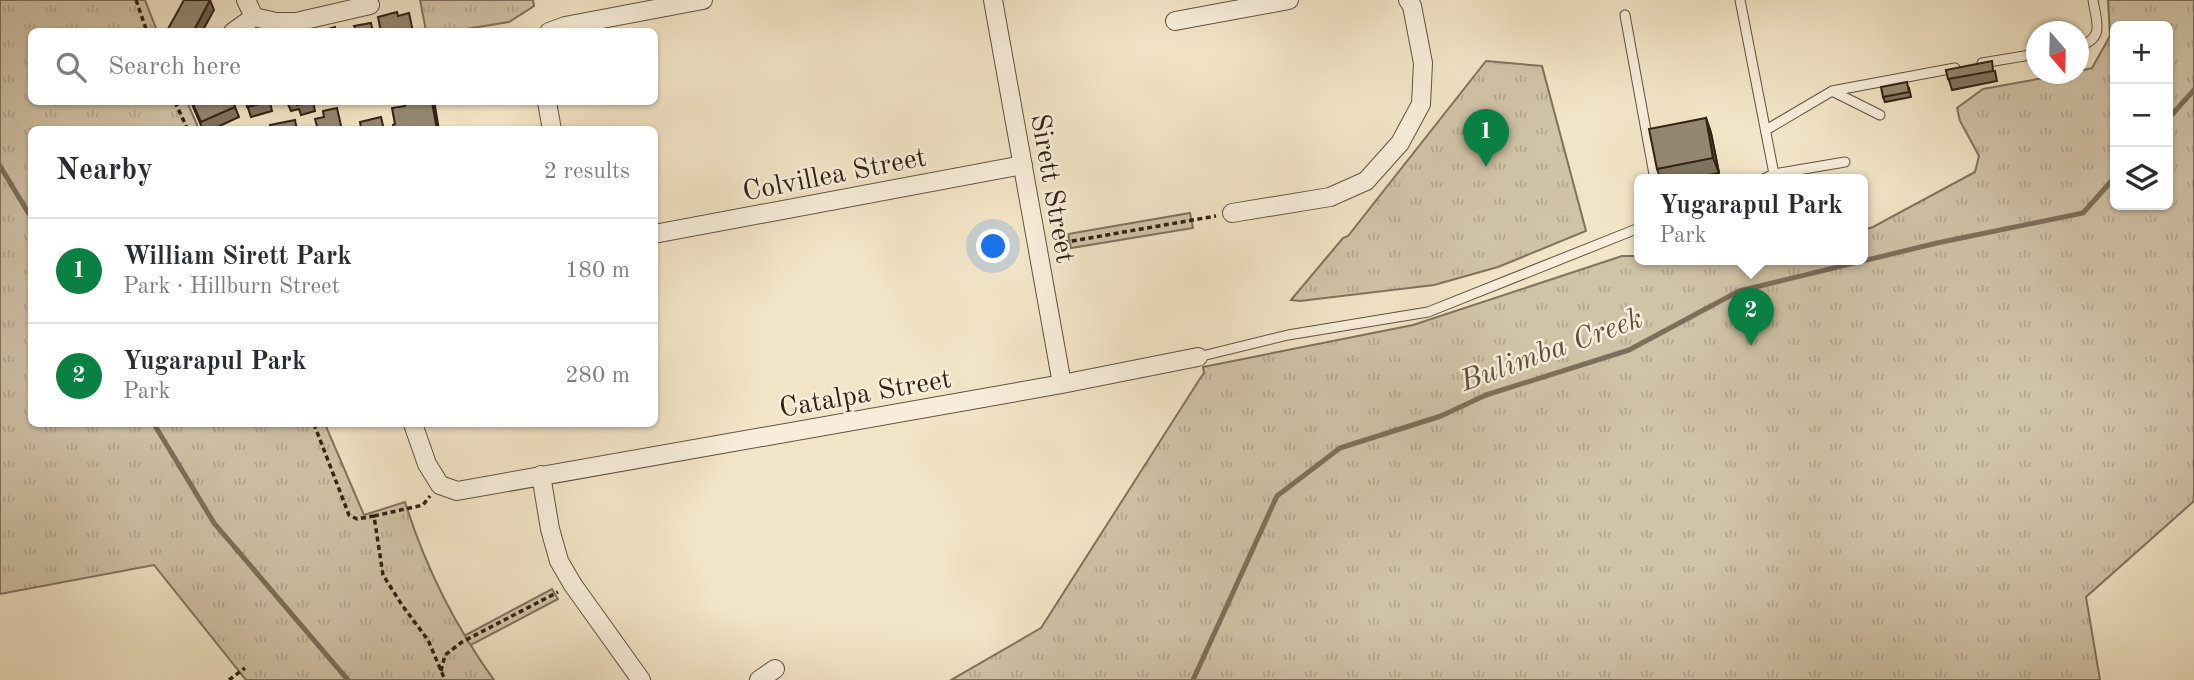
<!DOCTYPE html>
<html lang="en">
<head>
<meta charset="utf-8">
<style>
	body { margin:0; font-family:"Old Standard TT",serif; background:#f7f7f7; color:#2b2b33 }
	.controls { position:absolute; right:21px; top:21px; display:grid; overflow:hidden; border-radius:10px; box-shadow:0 2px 5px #0004 }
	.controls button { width:63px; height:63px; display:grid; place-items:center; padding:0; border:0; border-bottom:2px solid #e1e1e2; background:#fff; color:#2b2b33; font:35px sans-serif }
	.compass { position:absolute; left:2026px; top:21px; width:63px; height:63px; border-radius:50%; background:#fff; box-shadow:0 2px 5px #0004; rotate:160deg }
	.you { position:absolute; left:994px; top:247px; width:24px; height:24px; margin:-18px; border:5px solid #fff; border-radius:50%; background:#1a73e8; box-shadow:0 0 0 10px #1a73e833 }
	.badge { display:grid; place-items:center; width:46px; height:46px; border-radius:50%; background:#0b8043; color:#fff; font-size:23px; font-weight:700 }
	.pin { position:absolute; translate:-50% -58px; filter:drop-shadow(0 2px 4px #0008) }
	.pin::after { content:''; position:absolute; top:37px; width:24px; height:21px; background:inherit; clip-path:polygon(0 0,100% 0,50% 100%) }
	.popup { position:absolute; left:1634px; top:174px; width:234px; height:91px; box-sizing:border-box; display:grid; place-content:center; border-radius:10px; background:#fff; filter:drop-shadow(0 2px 5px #0005); font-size:23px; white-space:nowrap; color:#7c7c81 }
	.popup b { font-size:26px; color:#2b2b33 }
	.popup::after { content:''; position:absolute; left:50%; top:100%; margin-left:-14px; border:14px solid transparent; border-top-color:#fff }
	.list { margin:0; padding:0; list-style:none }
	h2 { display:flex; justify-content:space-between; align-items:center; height:91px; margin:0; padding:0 28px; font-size:30px }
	h2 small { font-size:23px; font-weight:400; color:#7c7c81 }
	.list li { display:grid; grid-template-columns:46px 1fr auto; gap:21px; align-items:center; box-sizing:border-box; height:105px; padding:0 28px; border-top:2px solid #e1e1e2 }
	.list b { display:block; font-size:26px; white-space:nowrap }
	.list p { margin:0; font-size:23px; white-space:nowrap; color:#7c7c81 }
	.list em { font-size:23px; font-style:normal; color:#7c7c81 }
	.icon { flex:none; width:38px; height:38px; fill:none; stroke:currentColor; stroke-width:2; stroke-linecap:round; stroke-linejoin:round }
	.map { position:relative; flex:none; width:2194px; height:680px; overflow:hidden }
	.search { position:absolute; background:#fff; box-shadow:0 2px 5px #0004; left:28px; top:28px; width:630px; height:77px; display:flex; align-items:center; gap:18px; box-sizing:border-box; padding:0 24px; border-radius:10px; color:#7c7c81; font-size:26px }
	.panel { position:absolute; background:#fff; box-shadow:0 2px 5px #0004; left:28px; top:126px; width:630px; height:301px; border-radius:10px }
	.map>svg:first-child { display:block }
</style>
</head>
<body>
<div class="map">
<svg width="2194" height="680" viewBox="0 0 2194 680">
	<defs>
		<pattern id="park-tufts" width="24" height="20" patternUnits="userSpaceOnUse" patternTransform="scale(1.75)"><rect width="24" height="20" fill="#d1c3a8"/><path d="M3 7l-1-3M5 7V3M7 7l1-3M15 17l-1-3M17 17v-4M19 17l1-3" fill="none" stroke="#b4a790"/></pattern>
	</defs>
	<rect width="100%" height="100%" fill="#f2e4c6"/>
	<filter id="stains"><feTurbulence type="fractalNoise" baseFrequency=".00286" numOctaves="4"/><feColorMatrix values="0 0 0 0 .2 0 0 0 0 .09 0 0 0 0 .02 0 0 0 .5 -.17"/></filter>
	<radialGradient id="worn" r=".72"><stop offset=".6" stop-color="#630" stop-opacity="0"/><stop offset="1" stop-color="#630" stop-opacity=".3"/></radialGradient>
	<path fill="#d1c3a8" stroke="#80725e" stroke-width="2" d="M1190 213 1193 228 1071 248 1068 234Z
		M552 589 558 599 469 646 464 636Z"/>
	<path fill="url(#park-tufts)" stroke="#80725e" stroke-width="2" fill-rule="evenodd" d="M0 0H145L157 31 32 32V102H187L199 129 32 130V424H325L364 515 405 502C425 566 455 626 494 680H246L154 565 0 594Z
		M420 0H533L534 6 509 22 454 31H426Z
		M2108 0H2194V501L2086 597 2100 680H951L1041 628 1201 377 1204 373 1203 367 1413 325 1622 256H1639V260H1863V230L1873 227 1975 172 1979 156 1960 121 1957 108 1983 89 2065 74H2078L2079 71 2092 68 2110 36ZM2115 26H2168V205H2115Z
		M1486 61 1542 66 1586 231 1498 267 1434 285 1300 301 1291 300 1343 238 1348 236Z"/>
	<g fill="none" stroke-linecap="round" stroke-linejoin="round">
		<path stroke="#7d6f5b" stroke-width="5" d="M2168 119 2194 90
			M0 166 32 219
			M154 424 214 523 348 680
			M1193 680 1277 496 1340 448 1441 416 1486 395 1629 350 1739 291 1937 243 2083 213 2115 177"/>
		<defs>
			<path id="lane" d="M1740 0 1774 174
				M1625 15 1655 180
				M2078 46C2106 39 2096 21 2093 0
				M1982 63 2036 54
				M1832 91 1880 115
				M1766 130 1832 91 1955 68
				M1761 180 1774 174 1845 162
				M1198 357 1288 335 1428 312 1639 228"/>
			<path id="street" d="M246 0 254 17 276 22H296L370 5
				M993 0 1062 384
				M1175 21 1289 0
				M233 32 254 17
				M549 32 565 26 703 0
				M547 102 552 130
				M1232 213 1330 197 1366 181 1400 143 1421 104 1423 63 1412 6 1408 0
				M654 234 1023 165
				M413 424 427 464 440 485 457 491 1062 384 1198 357
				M541 475 550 529 559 561 573 585 641 680
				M759 680 775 669"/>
		</defs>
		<use href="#lane" stroke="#605241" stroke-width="11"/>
		<use href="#street" stroke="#605241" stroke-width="20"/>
		<path stroke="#302215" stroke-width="3.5" stroke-dasharray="5 3.5" stroke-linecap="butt" d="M136 0 147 32
			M175 102 188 130
			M1055 244 1216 216
			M314 424 349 515 357 519 374 516 383 575 402 605 428 640 445 680
			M374 516 423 505 430 496
			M441 671 445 655 462 642 558 592
			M229 680 245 668"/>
		<use href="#lane" stroke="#f7edda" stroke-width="9"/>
		<use href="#street" stroke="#f7edda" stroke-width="18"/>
	</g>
	<path fill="#807461" stroke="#302215" stroke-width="2" d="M1946 70 1995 71 1997 81 1952 90Z
		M1909 88 1911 97 1885 102 1883 97Z
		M191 102H233L239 117 211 130H203Z
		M246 102H270L272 111 251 117Z
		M287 102H313L315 111 301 115 299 109 291 111Z
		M1706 118 1711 133 1719 173 1682 180H1661L1657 169Z"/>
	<path fill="#685e4f" stroke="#302215" stroke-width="2" d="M210 0 214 10 202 32H193Z
		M432 102H434L435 106 439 130H437Z
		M1706 118 1711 133 1719 173 1713 158Z"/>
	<path fill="#958771" stroke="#302215" stroke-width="2" d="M184 0H210L193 32H173L168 29Z
		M397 12 398 16 409 13 413 32H381L378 17Z
		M371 23 373 32H355L357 31 354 26Z
		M335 27 336 32H321V31Z
		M1992 61 1993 71 1948 79 1946 70Z
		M1907 82 1909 92 1883 97 1881 87Z
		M192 102H233L235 107 201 122Z
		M246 102H268L247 107Z
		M296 102H310L297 105Z
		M404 102H432L437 130H394L393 125 395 124 392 108 405 106Z
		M337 108 342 130H318L315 119 324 117 323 111Z
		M381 117 384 130H354L361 128 360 122Z
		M1706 118 1713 158 1657 169 1649 129Z
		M295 120 297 130H271L270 125Z"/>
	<g text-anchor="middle" stroke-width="5" stroke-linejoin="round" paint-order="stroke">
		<g font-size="28" fill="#302215" stroke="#f7edda">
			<text transform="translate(834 173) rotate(-11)" y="10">Colvillea Street</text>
			<text transform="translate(1054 188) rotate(80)" y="10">Sirett Street</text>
			<text transform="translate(865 392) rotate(-10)" y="10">Catalpa Street</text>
		</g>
		<g font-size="30" font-style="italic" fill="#5d4f3e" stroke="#f7edda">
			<text transform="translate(1551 349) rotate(-20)" y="10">Bulimba Creek</text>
		</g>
	</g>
	<rect width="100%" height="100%" filter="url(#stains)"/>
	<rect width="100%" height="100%" fill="url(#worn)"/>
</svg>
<div class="controls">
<button>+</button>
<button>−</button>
<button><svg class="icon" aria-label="layers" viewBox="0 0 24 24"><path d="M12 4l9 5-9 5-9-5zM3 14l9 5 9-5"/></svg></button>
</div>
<svg class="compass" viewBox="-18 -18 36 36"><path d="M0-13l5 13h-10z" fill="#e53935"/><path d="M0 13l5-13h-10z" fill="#7c7c81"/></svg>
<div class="you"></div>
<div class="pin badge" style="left:1486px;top:167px">1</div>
<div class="pin badge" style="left:1751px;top:346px">2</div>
<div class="popup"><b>Yugarapul Park</b>Park</div>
<div class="search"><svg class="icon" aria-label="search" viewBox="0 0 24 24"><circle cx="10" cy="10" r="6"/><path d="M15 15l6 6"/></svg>Search here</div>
<section class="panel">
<h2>Nearby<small>2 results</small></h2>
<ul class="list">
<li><span class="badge">1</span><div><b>William Sirett Park</b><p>Park · Hillburn Street</p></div><em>180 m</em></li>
<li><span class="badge">2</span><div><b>Yugarapul Park</b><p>Park</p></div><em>280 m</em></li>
</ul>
</section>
</div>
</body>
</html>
